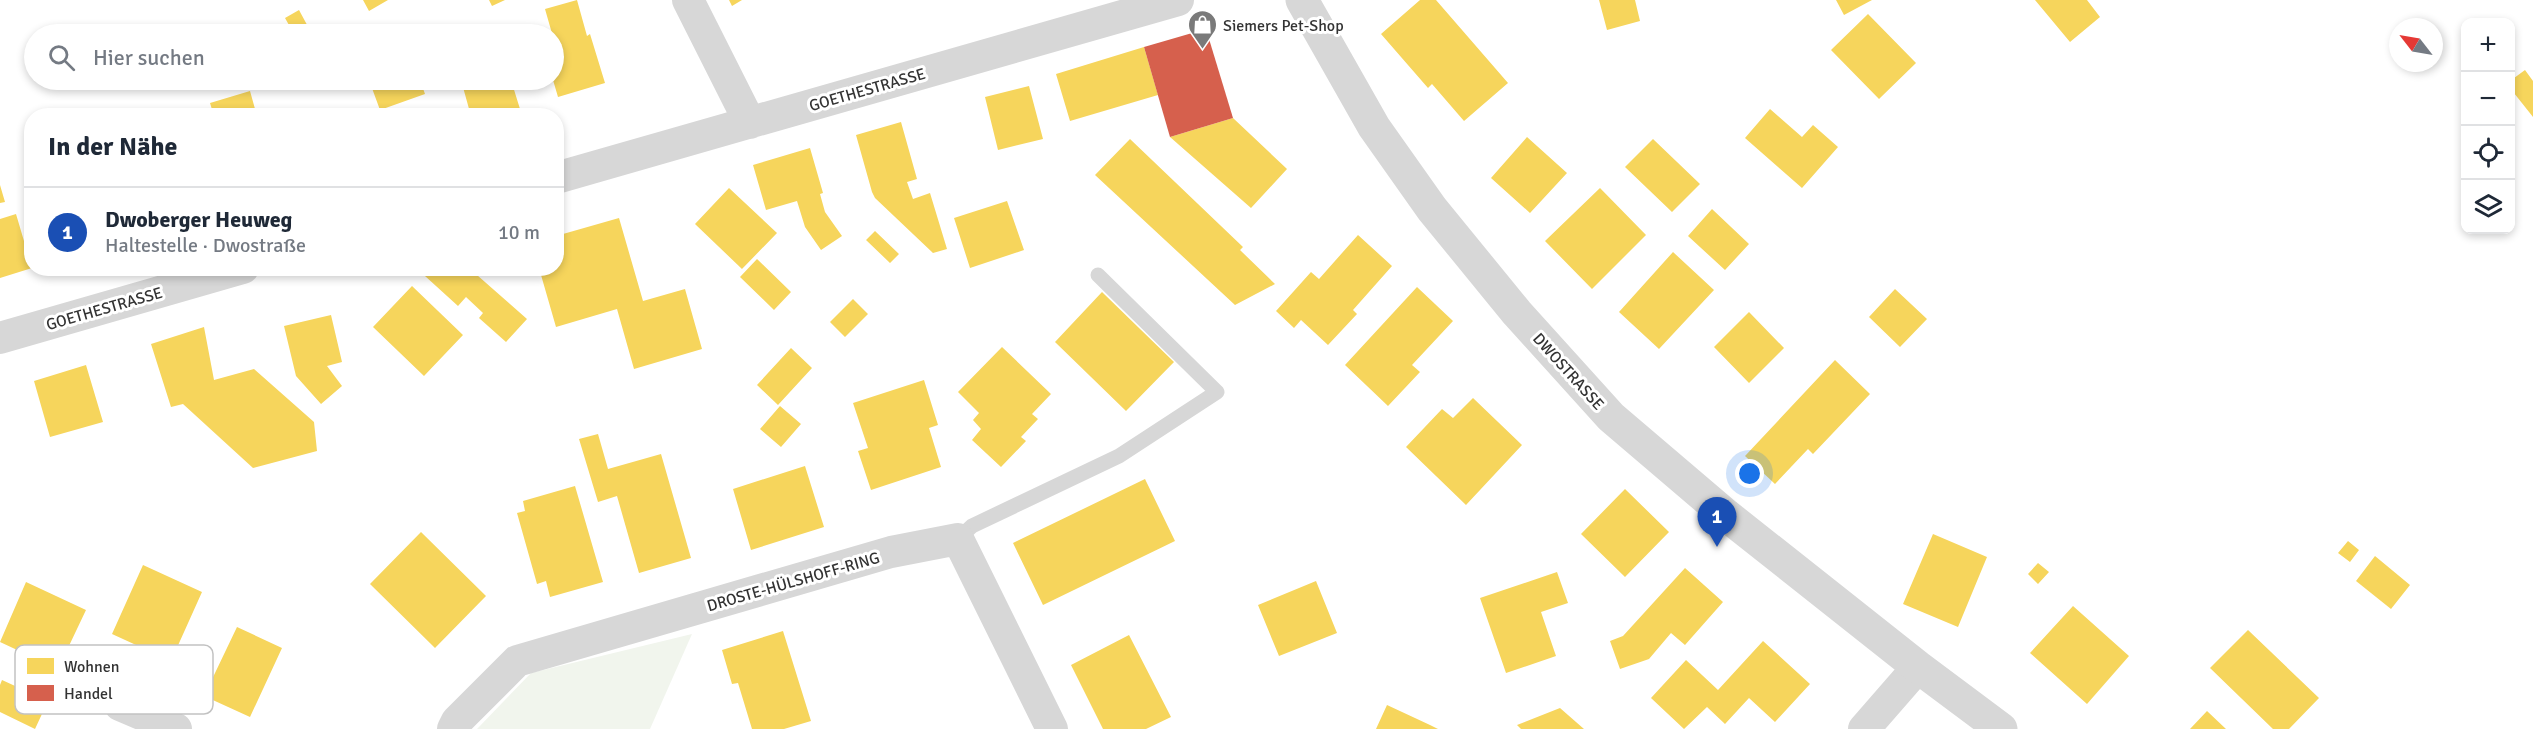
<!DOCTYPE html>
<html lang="de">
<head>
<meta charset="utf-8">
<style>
	body { margin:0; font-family:Signika,sans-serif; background:#f6f6f7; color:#1f2937 }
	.controls { position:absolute; right:18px; top:18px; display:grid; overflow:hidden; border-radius:12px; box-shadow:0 3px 9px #0003 }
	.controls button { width:54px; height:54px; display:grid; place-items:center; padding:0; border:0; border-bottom:2px solid #e0e1e3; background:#fff; color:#1f2937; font:30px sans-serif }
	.compass { position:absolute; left:2389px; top:18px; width:54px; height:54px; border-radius:50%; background:#fff; box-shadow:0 3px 9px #0003; rotate:301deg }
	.you { position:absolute; left:1750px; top:474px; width:21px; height:21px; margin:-15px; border:4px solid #fff; border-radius:50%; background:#1a73e8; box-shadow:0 0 0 9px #1a73e833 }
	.badge { display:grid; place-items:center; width:39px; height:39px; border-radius:50%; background:#111827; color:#fff; font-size:20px; font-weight:700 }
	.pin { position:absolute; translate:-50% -50px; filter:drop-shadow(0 2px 3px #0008) }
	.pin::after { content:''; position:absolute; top:32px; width:21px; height:18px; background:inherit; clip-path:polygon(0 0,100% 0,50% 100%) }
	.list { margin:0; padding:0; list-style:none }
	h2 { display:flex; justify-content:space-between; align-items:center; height:78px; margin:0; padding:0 24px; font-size:26px }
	h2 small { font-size:20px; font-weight:400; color:#747a83 }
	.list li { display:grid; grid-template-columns:39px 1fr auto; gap:18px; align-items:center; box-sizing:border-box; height:90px; padding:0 24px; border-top:2px solid #e0e1e3 }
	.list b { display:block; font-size:22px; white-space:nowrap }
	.list p { margin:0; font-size:20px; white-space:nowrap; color:#747a83 }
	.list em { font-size:20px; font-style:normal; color:#747a83 }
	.icon { flex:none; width:33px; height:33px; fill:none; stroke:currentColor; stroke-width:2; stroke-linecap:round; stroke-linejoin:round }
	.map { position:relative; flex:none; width:2533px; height:729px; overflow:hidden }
	.search { position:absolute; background:#fff; box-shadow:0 3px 9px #0003; left:24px; top:24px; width:540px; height:66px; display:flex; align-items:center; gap:15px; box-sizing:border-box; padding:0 21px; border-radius:33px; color:#747a83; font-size:22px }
	.panel { position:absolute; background:#fff; box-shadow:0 3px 9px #0003; left:24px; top:108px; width:540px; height:168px; border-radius:24px }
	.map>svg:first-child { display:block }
</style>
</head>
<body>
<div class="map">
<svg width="2533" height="729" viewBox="0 0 2533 729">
	<rect width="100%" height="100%" fill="#fff"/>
	<path fill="#f1f5ed" d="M692 634 650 729H477L531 673Z"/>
	<path fill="#f6d55c" d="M363 0H388L369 11Z
		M489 0H505L492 6Z
		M577 0 587 36 590 34 605 83 558 97 553 80 554 45 555 44 545 9Z
		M729 0H742L732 6Z
		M1420 0H1436L1508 83 1464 121 1432 84 1428 88 1381 34Z
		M1599 0H1635L1640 21 1607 30Z
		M1836 0H1872L1844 15Z
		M2035 0H2087L2100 17 2070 42Z
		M299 10 312 34H294L285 18Z
		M1868 14 1916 63 1879 99 1831 50Z
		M1144 47 1158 95 1070 121 1056 74Z
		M2525 70 2533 81V117L2510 88V81Z
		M369 80H420L425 94 380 110Z
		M461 80H511L520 109 496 116H471Z
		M1029 86 1043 139 998 150 985 97Z
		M250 91 257 116H214L210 103Z
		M1770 109 1802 137 1813 125 1838 147 1802 188 1745 138Z
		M1233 118 1287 169 1251 208 1170 137Z
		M901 122 917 179 907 182 913 199 930 193 947 249 933 253 875 198 872 192 856 135Z
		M1527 137 1567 173 1530 213 1491 178Z
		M1130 139 1243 247 1240 250 1275 284 1235 305 1095 175Z
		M1653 139 1700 184 1672 212 1625 167Z
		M810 148 823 193 820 194 825 212 842 236 821 250 805 227 797 201 766 210 753 165Z
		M0 185 5 202 0 203Z
		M729 188 777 233 742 269 695 224Z
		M1600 188 1646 235 1592 289 1545 241Z
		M1007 201 1024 250 970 268 954 218Z
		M1712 209 1749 244 1725 270 1688 236Z
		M16 214 32 268 0 278V219Z
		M619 218 643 301 685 289 702 349 634 369 617 309 556 327 539 268H556V236Z
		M875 231 899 254 890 263 866 240Z
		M1358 235 1392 266 1353 310 1357 314 1328 345 1301 320 1294 328 1276 311 1311 272 1319 279Z
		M1673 252 1714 290 1659 349 1619 312Z
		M757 259 791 292 774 310 740 277Z
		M432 268H469L527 319 506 342 479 318 483 313 466 297 458 306 425 276Z
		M412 286 463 335 424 376 373 327Z
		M1417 287 1453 321 1412 365 1420 372 1388 406 1345 365Z
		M1895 289 1927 319 1900 347 1869 317Z
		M1102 292 1174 362 1126 411 1055 342Z
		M853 299 868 314 845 337 830 322Z
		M1749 312 1784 348 1749 383 1714 347Z
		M331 315 342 362 327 366 342 386 321 404 296 376 284 326Z
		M204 327 214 380 254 369 314 422 317 451 253 468 183 404 171 407 151 344Z
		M1002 347 1051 394 1032 414 1038 419 1021 437 1026 441 1001 467 972 440 981 429 973 420 979 413 958 392Z
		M791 348 812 368 778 405 757 385Z
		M1835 360 1870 394 1813 454 1808 449 1775 484 1745 456Z
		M86 365 103 422 50 437 34 381Z
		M924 380 938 425 929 428 941 467 871 490 858 451 868 448 853 403Z
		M1473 398 1522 445 1466 505 1406 447 1442 409 1453 418Z
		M780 406 801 424 781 447 760 429Z
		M598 434 608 469 661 454 691 558 639 573 617 496 598 502 579 439Z
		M805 466 824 527 751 550 733 489Z
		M1145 479 1175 541 1043 605 1013 543Z
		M575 486 603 582 550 597 546 581 537 584 517 513 525 511 523 501Z
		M1625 489 1669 532 1625 577 1581 534Z
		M421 532 486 596 435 648 370 584Z
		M1933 534 1987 557 1958 627 1903 604Z
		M2348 541 2359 550 2350 562 2338 553Z
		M2375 556 2410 585 2391 609 2356 581Z
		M2038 563 2049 572 2038 584 2028 574Z
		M143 565 202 592 171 661 112 634Z
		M1685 568 1723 602 1685 645 1671 633 1649 659 1620 669 1610 641 1623 636Z
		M1557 572 1568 603 1541 612 1556 656 1506 673 1480 598Z
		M1316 581 1337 633 1279 656 1258 605Z
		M26 582 86 610 58 669 0 642Z
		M2073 606 2129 656 2087 704 2030 653Z
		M237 627 282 648 250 717 204 696Z
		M2248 630 2319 698 2289 729H2273L2210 668Z
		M783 631 811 721 784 729H752L738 683 732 684 722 650Z
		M1129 635 1171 717 1146 729H1103L1071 665Z
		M1763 641 1810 684 1775 722 1749 698 1725 724 1707 707 1684 729 1651 698 1686 660 1718 690Z
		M2 680 48 701 35 729 0 712V685Z
		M1387 705 1430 725 1438 729H1376Z
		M1560 708 1584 729H1521L1517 725Z
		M2207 711 2226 729H2190Z"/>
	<path fill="#d6604d" d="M1206 29 1233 118 1170 137 1144 47Z"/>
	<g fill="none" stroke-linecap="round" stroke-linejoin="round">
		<path stroke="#d7d7d7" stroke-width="15" d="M958 539 972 526 1119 456 1217 392 1098 275"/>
		<path stroke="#d7d7d7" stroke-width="32" d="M688 0 750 123
			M556 178 1178 0
			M0 338 243 268
			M120 705 176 729
			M453 729 457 721 517 661 891 552 958 539 1052 729
			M1864 729 1918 667"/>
		<path stroke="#d7d7d7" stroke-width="33" d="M1302 0 1374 127 1432 209 1517 313 1611 417 1726 515 1918 667 2001 729"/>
	</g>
	<defs>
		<symbol id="shop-pin" viewBox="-11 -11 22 30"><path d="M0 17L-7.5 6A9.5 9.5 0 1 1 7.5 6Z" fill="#7a7a7a" stroke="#fff"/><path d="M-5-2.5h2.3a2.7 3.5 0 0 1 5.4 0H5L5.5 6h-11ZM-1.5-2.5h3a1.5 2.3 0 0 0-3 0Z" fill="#fff"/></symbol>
	</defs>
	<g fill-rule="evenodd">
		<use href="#shop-pin" x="1186" y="8" width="33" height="45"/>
	</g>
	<g text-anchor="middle" stroke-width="6" stroke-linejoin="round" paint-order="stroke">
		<g font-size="16" fill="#333" stroke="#fff" text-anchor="start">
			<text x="1223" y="31">Siemers Pet-Shop</text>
		</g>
		<g font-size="16" fill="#333" stroke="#fff">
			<text transform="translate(867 89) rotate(-16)" y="6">GOETHESTRASSE</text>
			<text transform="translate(104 308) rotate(-16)" y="6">GOETHESTRASSE</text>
			<text transform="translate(1569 371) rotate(48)" y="6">DWOSTRASSE</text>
			<text transform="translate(793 581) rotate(-16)" y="6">DROSTE-HÜLSHOFF-RING</text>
		</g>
	</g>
	<rect x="15" y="645" width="198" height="69" rx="9" fill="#fff" stroke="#c2c2c2" stroke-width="1.5"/>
	<rect x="27" y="658" width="27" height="16" fill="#f6d55c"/>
	<rect x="27" y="685" width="27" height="16" fill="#d6604d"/>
	<g font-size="16" fill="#333">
		<text x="64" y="672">Wohnen</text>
		<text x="64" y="699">Handel</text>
	</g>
</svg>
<div class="controls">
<button>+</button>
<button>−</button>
<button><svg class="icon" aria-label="locate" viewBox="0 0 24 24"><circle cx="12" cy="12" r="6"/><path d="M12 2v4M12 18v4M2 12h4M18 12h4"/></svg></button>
<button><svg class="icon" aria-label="layers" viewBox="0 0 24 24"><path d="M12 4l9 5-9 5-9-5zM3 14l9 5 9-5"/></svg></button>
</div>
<svg class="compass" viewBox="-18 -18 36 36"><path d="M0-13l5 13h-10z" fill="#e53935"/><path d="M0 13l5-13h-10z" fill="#747a83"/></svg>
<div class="you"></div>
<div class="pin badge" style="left:1717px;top:547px;background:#1a4fb4">1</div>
<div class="search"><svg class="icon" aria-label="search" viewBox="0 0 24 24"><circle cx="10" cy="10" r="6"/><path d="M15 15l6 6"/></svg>Hier suchen</div>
<section class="panel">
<h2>In der Nähe<small></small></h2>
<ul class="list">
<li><span class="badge" style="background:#1a4fb4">1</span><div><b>Dwoberger Heuweg</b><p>Haltestelle · Dwostraße</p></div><em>10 m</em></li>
</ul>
</section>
</div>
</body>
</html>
